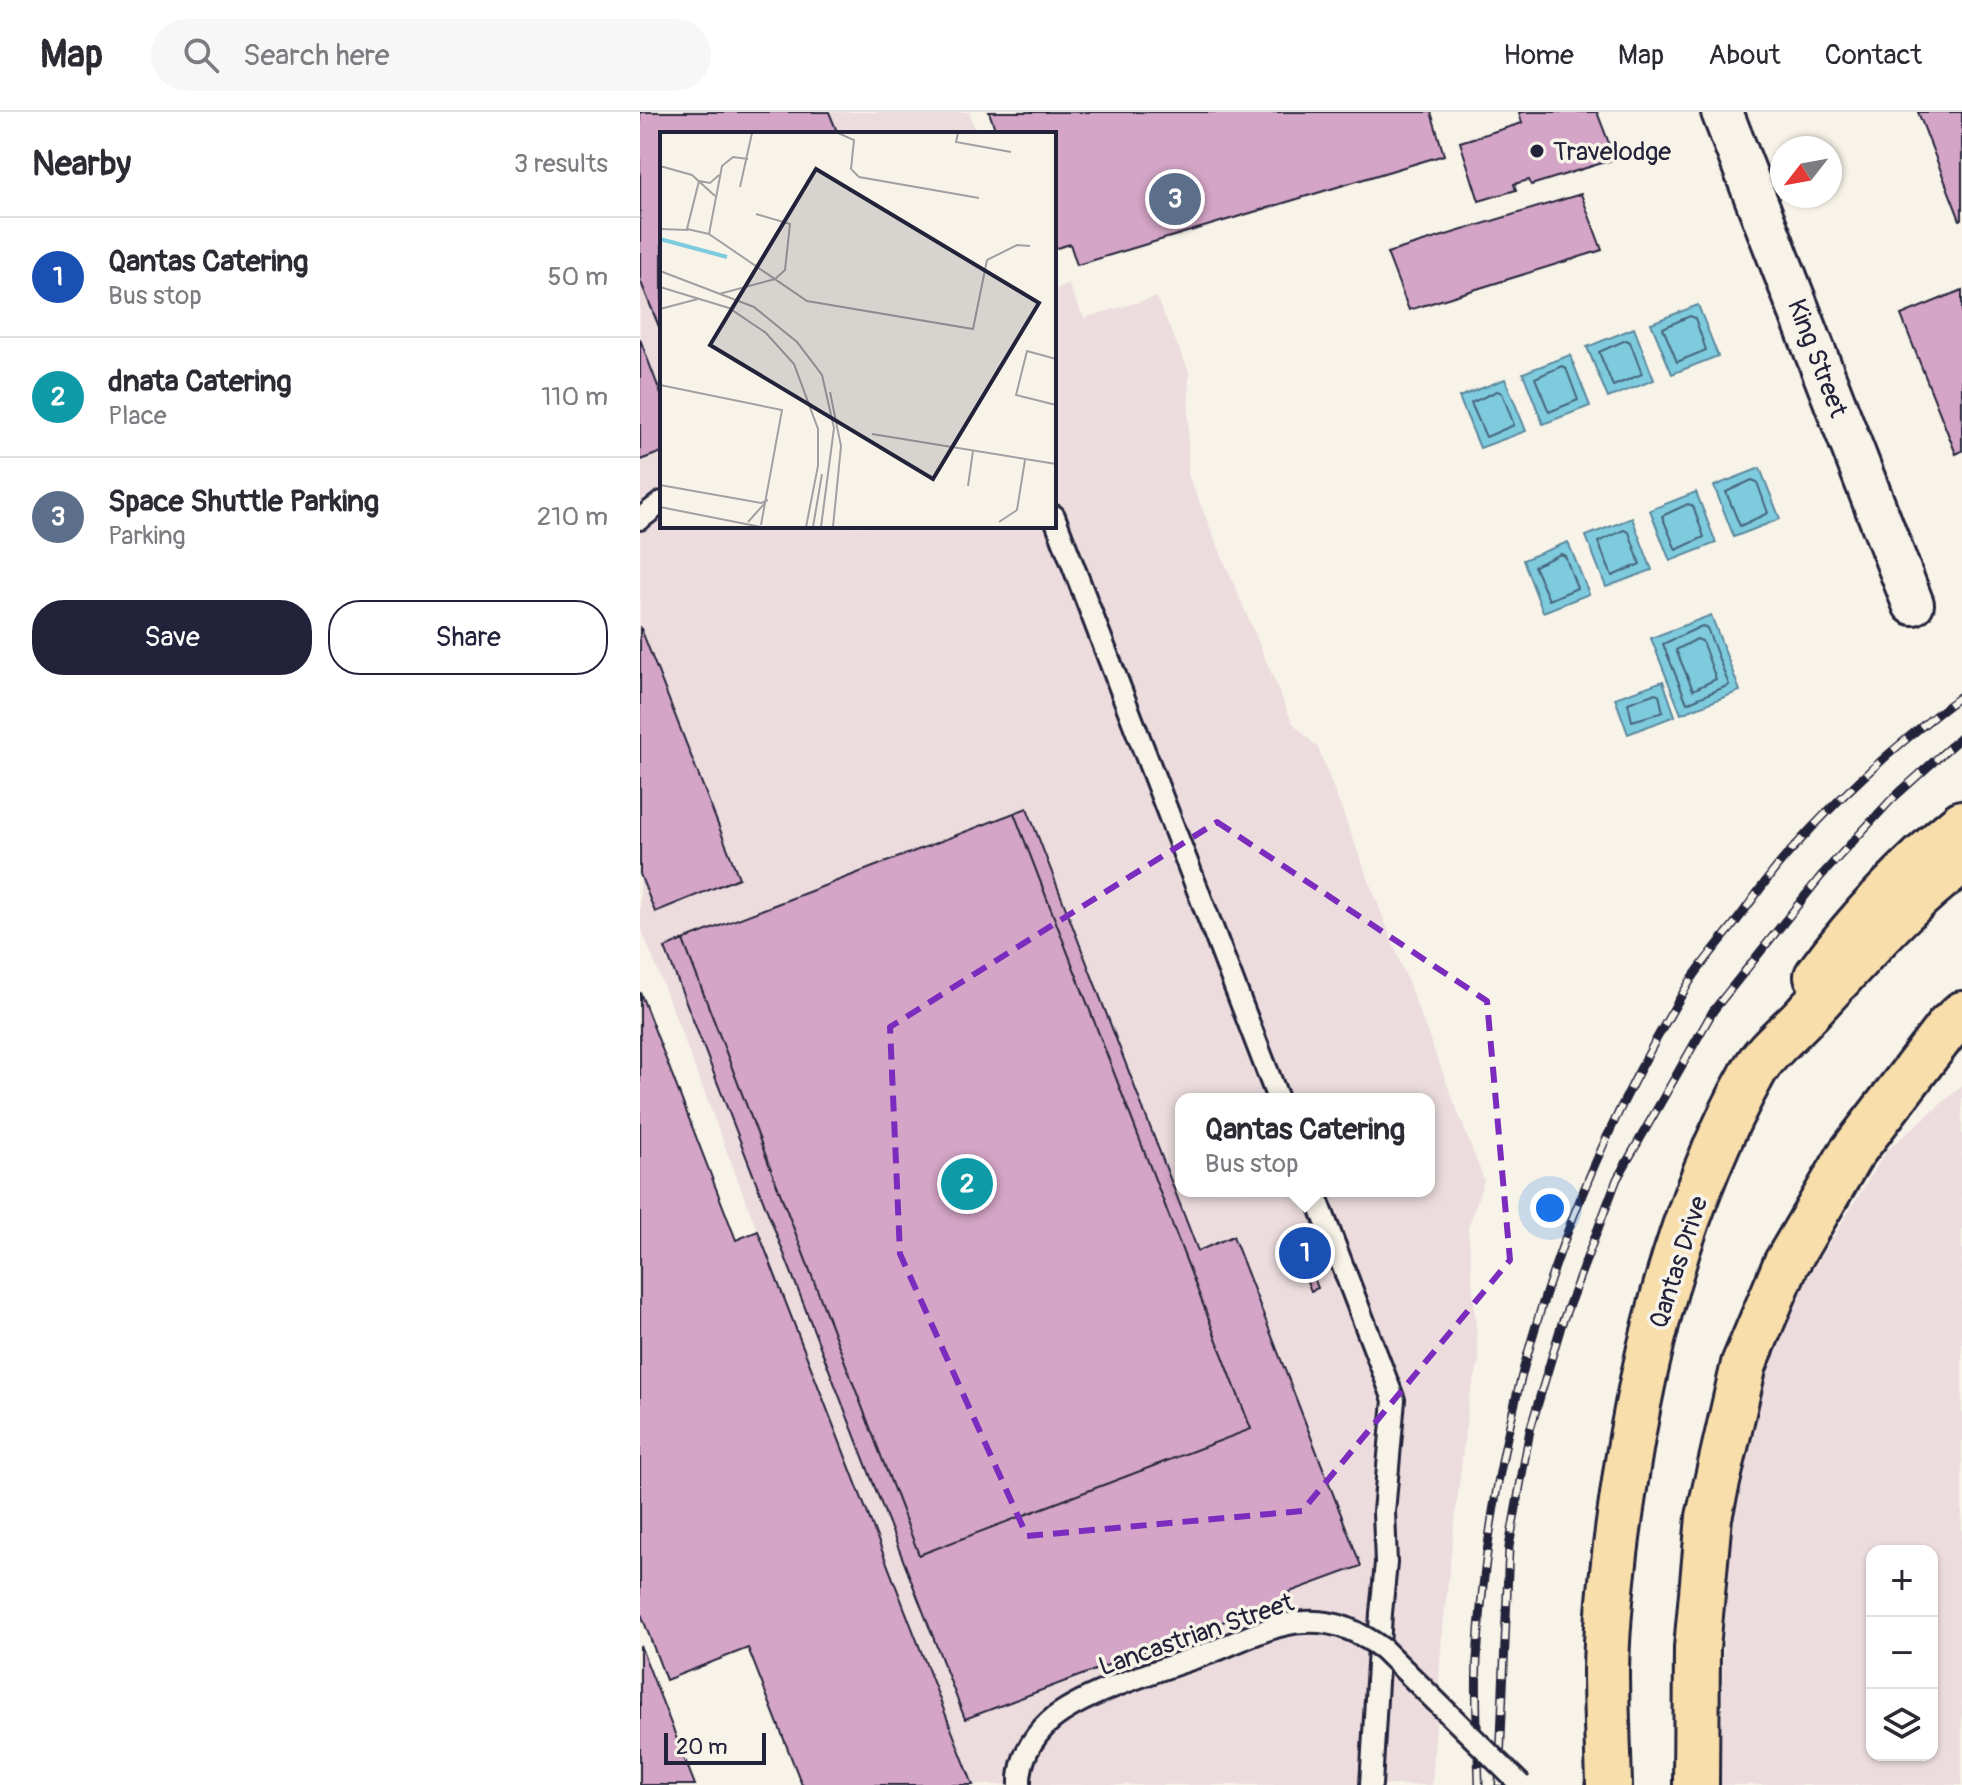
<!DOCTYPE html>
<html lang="en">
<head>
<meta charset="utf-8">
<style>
	body { margin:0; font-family:Pangolin,sans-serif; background:#f7f7f7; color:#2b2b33 }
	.controls { position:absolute; right:24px; bottom:24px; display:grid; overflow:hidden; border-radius:16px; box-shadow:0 2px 6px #0004 }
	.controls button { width:72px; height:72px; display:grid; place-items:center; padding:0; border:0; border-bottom:2px solid #e1e1e2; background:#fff; color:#2b2b33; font:40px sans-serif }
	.compass { position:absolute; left:1130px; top:24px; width:72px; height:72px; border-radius:50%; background:#fff; box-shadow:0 2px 6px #0004; rotate:239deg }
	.scale { position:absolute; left:24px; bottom:20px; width:102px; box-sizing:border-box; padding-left:8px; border:4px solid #22223b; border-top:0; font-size:22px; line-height:28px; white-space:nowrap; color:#22223b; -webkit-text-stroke:6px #f7f3e8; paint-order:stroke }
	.you { position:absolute; left:910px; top:1096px; width:28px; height:28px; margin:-20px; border:6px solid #fff; border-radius:50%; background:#1a73e8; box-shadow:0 0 0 12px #1a73e833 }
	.badge { display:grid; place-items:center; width:52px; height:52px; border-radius:50%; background:#22223b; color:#fff; font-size:26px; font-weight:700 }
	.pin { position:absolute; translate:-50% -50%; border:4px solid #fff; box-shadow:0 2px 8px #0006 }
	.popup { position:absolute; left:535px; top:981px; width:260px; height:104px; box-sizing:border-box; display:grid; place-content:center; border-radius:16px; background:#fff; filter:drop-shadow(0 2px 6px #0005); font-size:26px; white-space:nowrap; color:#7c7c81 }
	.popup b { font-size:30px; color:#2b2b33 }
	.popup::after { content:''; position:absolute; left:50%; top:100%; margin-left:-16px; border:16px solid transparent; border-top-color:#fff }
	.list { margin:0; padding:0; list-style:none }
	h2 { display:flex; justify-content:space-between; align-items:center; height:104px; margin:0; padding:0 32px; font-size:34px }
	h2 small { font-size:26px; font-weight:400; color:#7c7c81 }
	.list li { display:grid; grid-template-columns:52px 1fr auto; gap:24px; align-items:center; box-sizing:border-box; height:120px; padding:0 32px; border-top:2px solid #e1e1e2 }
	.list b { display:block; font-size:30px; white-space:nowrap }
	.list p { margin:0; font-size:26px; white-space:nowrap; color:#7c7c81 }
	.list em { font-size:26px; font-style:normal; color:#7c7c81 }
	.actions { display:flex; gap:16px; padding:24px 32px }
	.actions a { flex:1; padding:18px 0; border:2px solid #22223b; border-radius:32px; text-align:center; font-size:28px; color:#22223b }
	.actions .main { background:#22223b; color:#fff }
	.icon { flex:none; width:44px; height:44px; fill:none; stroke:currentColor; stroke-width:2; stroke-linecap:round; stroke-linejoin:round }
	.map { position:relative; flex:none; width:1322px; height:1673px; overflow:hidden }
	header { display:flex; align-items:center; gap:48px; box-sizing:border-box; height:112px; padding:0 40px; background:#fff; border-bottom:2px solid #e1e1e2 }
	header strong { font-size:38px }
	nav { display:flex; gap:44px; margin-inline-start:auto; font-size:28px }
	.search { width:560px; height:72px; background:#f7f7f7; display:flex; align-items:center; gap:20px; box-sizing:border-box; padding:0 28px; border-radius:44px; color:#7c7c81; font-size:30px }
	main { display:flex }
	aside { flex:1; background:#fff }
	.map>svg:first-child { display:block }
</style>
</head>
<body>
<header>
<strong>Map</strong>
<div class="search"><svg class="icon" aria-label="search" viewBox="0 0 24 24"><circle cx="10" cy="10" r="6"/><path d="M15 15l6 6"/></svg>Search here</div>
<nav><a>Home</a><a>Map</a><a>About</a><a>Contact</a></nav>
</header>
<main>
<aside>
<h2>Nearby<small>3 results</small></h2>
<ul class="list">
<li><span class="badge" style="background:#1a4fb4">1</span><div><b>Qantas Catering</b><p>Bus stop</p></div><em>50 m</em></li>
<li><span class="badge" style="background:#0f9aa8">2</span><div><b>dnata Catering</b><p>Place</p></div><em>110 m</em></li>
<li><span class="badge" style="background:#5c6f8a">3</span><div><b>Space Shuttle Parking</b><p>Parking</p></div><em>210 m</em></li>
</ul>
<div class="actions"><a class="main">Save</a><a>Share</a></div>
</aside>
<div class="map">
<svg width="1322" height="1673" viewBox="0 0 1322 1673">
	<rect width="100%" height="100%" fill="#f7f3e8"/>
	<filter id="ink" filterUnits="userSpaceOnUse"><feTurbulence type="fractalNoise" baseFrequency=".0125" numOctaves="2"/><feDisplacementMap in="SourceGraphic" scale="16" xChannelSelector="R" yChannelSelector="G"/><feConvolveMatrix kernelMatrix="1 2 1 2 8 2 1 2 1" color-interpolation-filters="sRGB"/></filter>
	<g filter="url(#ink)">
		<path fill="#ecdcde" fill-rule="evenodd" d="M0 0H329L337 22H22V414H414V178L428 172 444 206 516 185 549 259 548 363 652 610 678 636 844 1068 828 1116 839 1251 829 1286 802 1522 792 1673H330L0 813ZM541 987H789V1079H541Z
			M1322 974V1673H1081L1083 1548 1090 1415 1124 1266 1168 1165 1247 1038ZM1232 1439H1292V1643H1232Z"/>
		<path fill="#7fcbde" stroke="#5a879d" stroke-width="2" d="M1058 193 1078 244 1032 262 1011 211Z
			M994 216 1014 268 968 286 947 235Z
			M930 243 950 294 903 312 883 261Z
			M865 267 886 319 840 336 819 285Z
			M1120 356 1140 407 1094 425 1074 374Z
			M1056 380 1076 431 1030 449 1010 398Z
			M992 406 1012 458 966 475 946 424Z
			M928 430 949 482 903 500 883 448Z
			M1071 503 1100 579 1041 602 1011 526Z
			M1023 569 1035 604 988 622 975 586Z"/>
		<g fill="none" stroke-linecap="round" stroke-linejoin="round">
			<path stroke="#47667c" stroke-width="2" d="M1050 204 1055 206 1066 238 1037 250 1023 216Z
				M986 228 990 230 1002 262 973 274 959 240Z
				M922 254 926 256 938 288 909 300 895 266Z
				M857 279 862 281 874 313 846 325 831 291Z
				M1112 368 1117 370 1128 401 1100 414 1086 380Z
				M1048 392 1053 394 1064 425 1036 438 1022 404Z
				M984 418 989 420 1000 452 972 464 958 430Z
				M921 442 925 444 937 476 909 488 894 454Z
				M1062 514 1067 516 1089 573 1047 591 1023 532Z
				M1057 527 1062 529 1076 567 1053 578 1036 538Z
				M1016 581 1019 583 1023 600 992 609 988 591Z"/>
		</g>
		<path fill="#d4a5c6" stroke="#22223b" stroke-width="2" d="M0 0H189L198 22H22V222L0 168Z
			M349 0H791L804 43 437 153 430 132 414 137V22H357Z
			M879 0H957L975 47 891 73 889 68 874 72 876 78 839 89 820 30 882 11Z
			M1278 0H1322V107L1320 108Z
			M941 82 962 138 769 198 747 141Z
			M1322 178V339L1316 342 1261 203Z
			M0 227 22 285V340L0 348Z
			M0 514 99 766 15 800 0 762Z
			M387 696 558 1139 593 1124 721 1454 647 1481 649 1485 325 1607 25 836 43 828 279 1443 611 1317 374 701Z
			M374 701 611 1317 279 1443 43 828Z
			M0 880 96 1128 118 1119 333 1673H162L108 1536 26 1568 0 1499Z
			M668 1151 678 1176 671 1179 661 1154Z
			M0 1533 55 1673H0Z"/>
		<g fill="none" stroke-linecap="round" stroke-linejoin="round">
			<defs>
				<path id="lane" d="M414 404 638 987
					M0 407 22 390
					M674 1079 754 1288 744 1400 746 1451 741 1501 731 1673"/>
				<path id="street" d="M1082 0 1273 492"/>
				<path id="primary" d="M1177 864C1219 807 1268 755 1322 711"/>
				<path id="highway" d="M969 1673C968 1635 966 1596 966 1558 967 1502 974 1445 982 1390 1002 1243 1041 1089 1114 959 1126 938 1151 919 1167 901 1216 849 1264 791 1322 749
					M1056 1673 1057 1536 1069 1405 1104 1252 1146 1152 1210 1043 1308 915 1322 902"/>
			</defs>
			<use href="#lane" stroke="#22223b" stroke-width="26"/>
			<use href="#street" stroke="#22223b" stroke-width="46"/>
			<use href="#primary" stroke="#22223b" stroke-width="50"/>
			<use href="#highway" stroke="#22223b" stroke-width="50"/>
			<use href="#lane" stroke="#f7f3e8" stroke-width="20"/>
			<use href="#street" stroke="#f7f3e8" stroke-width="40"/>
			<use href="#primary" stroke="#f8deab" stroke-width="44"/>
			<use href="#highway" stroke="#f8deab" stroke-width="44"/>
			<defs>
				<path id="rail" d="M839 1673C838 1632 835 1590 837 1548 850 1310 924 1075 1049 871 1063 849 1082 828 1098 807 1114 786 1129 763 1147 743 1199 684 1259 630 1322 583
					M859 1673 869 1435 890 1318 922 1211 977 1067 1073 899 1181 764 1251 688 1322 624"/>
			</defs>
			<use href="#rail" stroke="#22223b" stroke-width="9"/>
			<use href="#rail" stroke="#f7f3e8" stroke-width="6" stroke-dasharray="18" stroke-linecap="butt"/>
			<defs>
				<path id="lane-bridge" d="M380 1673C379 1647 392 1626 410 1609 445 1579 527 1556 572 1540 600 1529 634 1511 664 1510 695 1508 718 1519 743 1537L881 1673"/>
			</defs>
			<use href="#lane-bridge" stroke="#22223b" stroke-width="26" stroke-linecap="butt"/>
			<use href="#lane-bridge" stroke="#f7f3e8" stroke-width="20"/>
		</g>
	</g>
	<path fill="none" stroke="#7b2cbf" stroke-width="6" stroke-dasharray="16 10" stroke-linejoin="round" d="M577 710 847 889 870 1148 662 1399 387 1424 260 1142 250 915Z"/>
	<circle fill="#22223b" stroke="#f7f3e8" stroke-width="3" cx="897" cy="39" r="8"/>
	<g text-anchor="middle" stroke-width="7" stroke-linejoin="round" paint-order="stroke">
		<g font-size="26" fill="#22223b" stroke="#f7f3e8" text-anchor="start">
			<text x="913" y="48">Travelodge</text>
		</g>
		<g font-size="26" fill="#22223b" stroke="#f7f3e8">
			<text transform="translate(1178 246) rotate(69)" y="9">King Street</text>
			<text transform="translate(1038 1150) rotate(-72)" y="9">Qantas Drive</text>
			<text transform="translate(556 1522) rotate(-19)" y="9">Lancastrian Street</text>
		</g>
	</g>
	<g transform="translate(20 20)">
		<rect width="396" height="396" fill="#f7f3e8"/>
		<path fill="none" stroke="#7fcbde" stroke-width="4" d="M0 107 67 125"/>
		<path fill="none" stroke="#a29fa3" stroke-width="2" d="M178 1 194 8 191 37 199 45 319 66M298 1 296 10 351 20M88 27 73 25 62 34 49 102 147 169 313 197 327 128 357 113 370 114M0 34 32 43 55 64M80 55 92 1M0 97 28 98M49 102 27 97 39 49 50 51 59 43M0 139 94 175 137 210 162 243 174 296 161 395M0 155 69 176 106 201 134 232 158 297V334L146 395M59 162 115 147 125 138 130 92 96 82M0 177 38 167M396 227 367 219 356 263 396 273M0 253 122 278 101 393M170 260 181 314 173 395M212 302 396 332M0 353 101 371 108 368M308 354 313 319M0 375 101 395M88 390 105 371M339 390 357 378 365 328M153 395 162 342"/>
		<path fill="#22223b" fill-opacity="0.15" stroke="#22223b" stroke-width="4" d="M156 37 379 171 273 347 50 213Z"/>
		<rect width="396" height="396" fill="none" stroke="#22223b" stroke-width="4"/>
	</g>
</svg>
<div class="controls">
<button>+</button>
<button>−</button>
<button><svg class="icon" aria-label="layers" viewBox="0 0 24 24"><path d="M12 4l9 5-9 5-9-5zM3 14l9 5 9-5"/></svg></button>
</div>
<svg class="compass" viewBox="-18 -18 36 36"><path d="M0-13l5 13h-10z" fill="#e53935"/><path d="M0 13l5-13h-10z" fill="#7c7c81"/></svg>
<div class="scale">20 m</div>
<div class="you"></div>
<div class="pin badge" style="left:665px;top:1141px;background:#1a4fb4">1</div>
<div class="popup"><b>Qantas Catering</b>Bus stop</div>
<div class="pin badge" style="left:327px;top:1072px;background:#0f9aa8">2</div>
<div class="pin badge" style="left:535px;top:87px;background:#5c6f8a">3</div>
</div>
</main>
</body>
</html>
